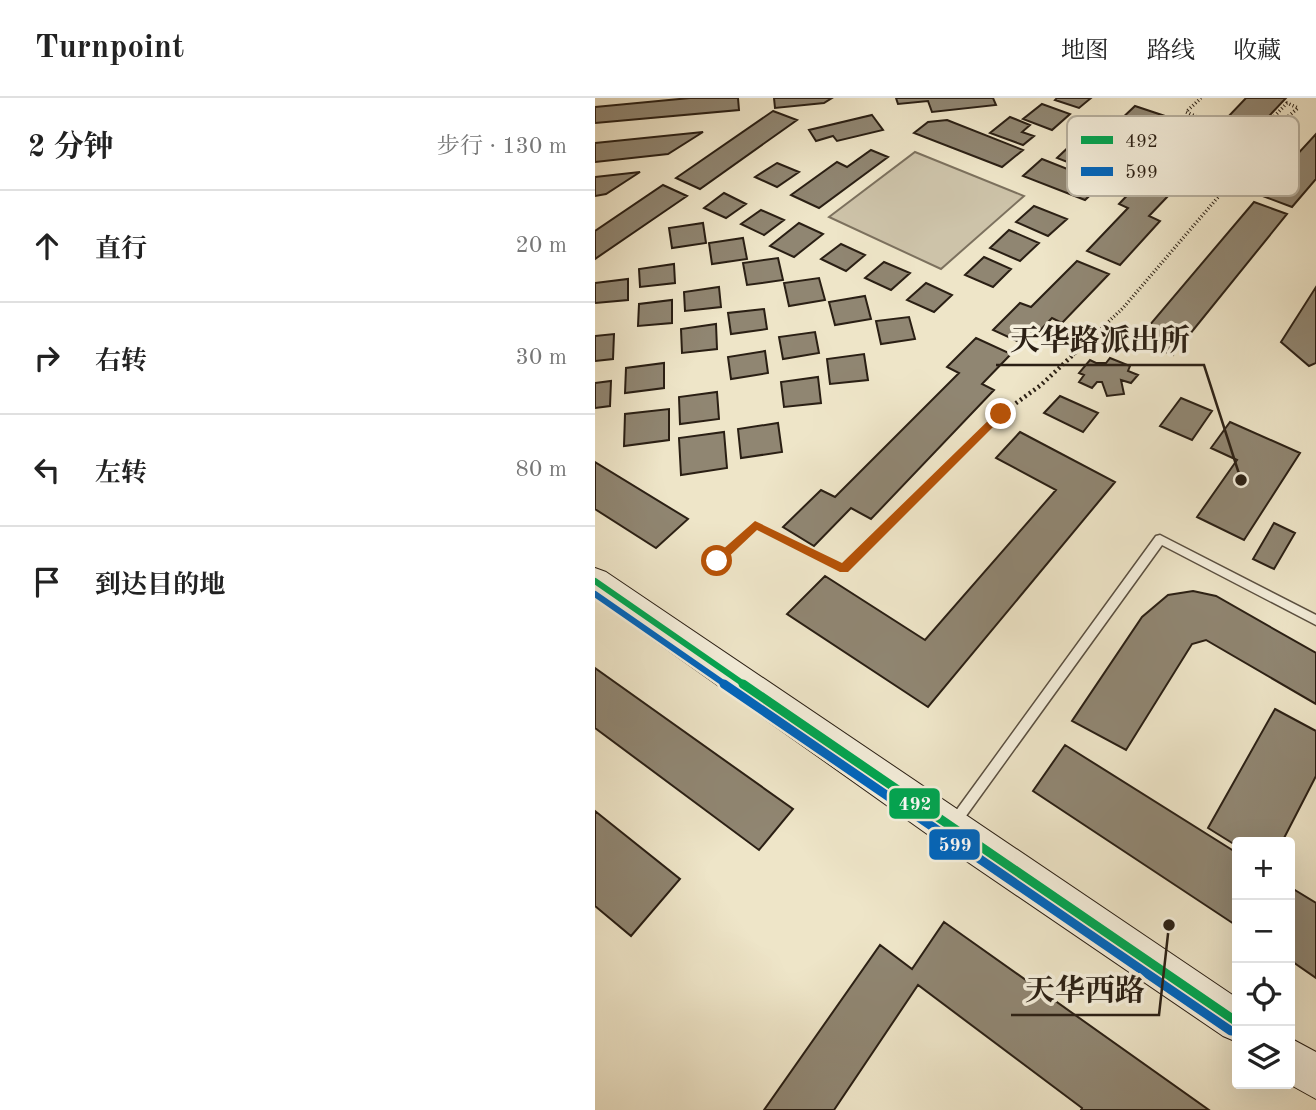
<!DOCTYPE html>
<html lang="zh">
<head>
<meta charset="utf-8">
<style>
	body { margin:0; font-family:"Old Standard TT","Noto Serif SC",serif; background:#f6f6f6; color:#222 }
	.controls { position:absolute; right:21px; bottom:21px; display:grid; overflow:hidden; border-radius:7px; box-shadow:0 7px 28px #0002 }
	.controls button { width:63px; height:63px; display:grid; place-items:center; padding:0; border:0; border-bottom:2px solid #e0e0e0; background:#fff; color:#222; font:35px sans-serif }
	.stop { position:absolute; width:21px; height:21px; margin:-16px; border:5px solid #b45309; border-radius:50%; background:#fff }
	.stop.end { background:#b45309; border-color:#fff; box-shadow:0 2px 7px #0008 }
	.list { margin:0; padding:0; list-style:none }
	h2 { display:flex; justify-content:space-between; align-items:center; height:91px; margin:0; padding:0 28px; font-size:30px }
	h2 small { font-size:23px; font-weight:400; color:#767676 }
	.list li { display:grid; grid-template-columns:46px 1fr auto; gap:21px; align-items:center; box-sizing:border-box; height:112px; padding:0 28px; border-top:2px solid #e0e0e0 }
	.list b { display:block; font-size:26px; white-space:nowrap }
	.list em { font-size:23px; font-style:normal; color:#767676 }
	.icon { flex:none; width:38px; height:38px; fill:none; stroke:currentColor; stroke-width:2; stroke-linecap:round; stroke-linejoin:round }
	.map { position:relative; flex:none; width:721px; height:1012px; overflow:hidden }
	header { display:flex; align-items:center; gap:42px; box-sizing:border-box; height:98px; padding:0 35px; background:#fff; border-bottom:2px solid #e0e0e0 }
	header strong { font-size:33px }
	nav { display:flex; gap:38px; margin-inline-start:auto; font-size:24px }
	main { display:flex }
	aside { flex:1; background:#fff }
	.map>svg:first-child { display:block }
</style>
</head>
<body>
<header>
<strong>Turnpoint</strong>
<nav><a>地图</a><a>路线</a><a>收藏</a></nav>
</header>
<main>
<aside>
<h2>2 分钟<small>步行 · 130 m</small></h2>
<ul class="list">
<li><svg class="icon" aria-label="ahead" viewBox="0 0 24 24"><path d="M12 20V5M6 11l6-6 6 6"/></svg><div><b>直行</b></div><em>20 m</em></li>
<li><svg class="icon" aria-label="right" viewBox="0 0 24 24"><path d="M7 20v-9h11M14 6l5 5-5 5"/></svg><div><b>右转</b></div><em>30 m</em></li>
<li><svg class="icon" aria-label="left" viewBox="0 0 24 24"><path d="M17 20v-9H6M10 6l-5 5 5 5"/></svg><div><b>左转</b></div><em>80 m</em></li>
<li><svg class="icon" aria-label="arrive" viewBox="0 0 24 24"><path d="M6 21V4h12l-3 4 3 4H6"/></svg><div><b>到达目的地</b></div></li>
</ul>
</aside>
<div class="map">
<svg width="721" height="1012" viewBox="0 0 721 1012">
	<rect width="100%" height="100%" fill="#eee5c8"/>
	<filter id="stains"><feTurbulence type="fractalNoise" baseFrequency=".00286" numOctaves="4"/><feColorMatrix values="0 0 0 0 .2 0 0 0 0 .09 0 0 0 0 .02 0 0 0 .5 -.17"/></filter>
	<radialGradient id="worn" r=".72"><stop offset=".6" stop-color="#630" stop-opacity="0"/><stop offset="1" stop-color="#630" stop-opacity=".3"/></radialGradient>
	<path fill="#cdc3a9" stroke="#7c715e" stroke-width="2" d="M320 54 429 98 346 171 234 119Z"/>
	<path fill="#908672" stroke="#2a1f14" stroke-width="2" d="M95 0H143L144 12 0 25V9Z
		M179 0H237L229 5 180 10Z
		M301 0H398L401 7 337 14 333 3 303 6Z
		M462 0H496L484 10 460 2Z
		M651 0H691L660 33 630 22Z
		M447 6 475 16 457 32 428 21Z
		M540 8 570 18 553 34 523 24Z
		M178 13 202 22 105 91 81 80Z
		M277 17 288 32 242 43 238 38 221 43 214 32Z
		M415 19 435 27 427 34 439 38 428 47 395 35Z
		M352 22 428 52 407 69 319 35 333 24Z
		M611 33 639 42 605 80 594 76 554 118 565 123 525 167 492 153 533 110 524 106 564 64 576 68Z
		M108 34 73 56 0 64V45Z
		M721 36V81L697 109 665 97Z
		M480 43 504 52 495 60 508 64 498 74 462 60Z
		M276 52 293 59 224 110 196 97 242 64 252 69Z
		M447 61 508 85 490 102 428 78Z
		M182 65 204 74 182 89 160 79Z
		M45 74 11 96 0 98V79Z
		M68 87 92 98 0 161V133Z
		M129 95 151 106 131 120 109 110Z
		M659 104 692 116 578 257 542 242Z
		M439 108 472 121 453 138 421 124Z
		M166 112 189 122 169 137 146 126Z
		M108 125 111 145 77 150 74 130Z
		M204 125 228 136 199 159 175 148Z
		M414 132 444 145 425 163 395 150Z
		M148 140 152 161 117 166 114 145Z
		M246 146 270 157 251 173 226 161Z
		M389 159 416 171 398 189 370 177Z
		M183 160 188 182 152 187 148 165Z
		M482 163 514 176 467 225 457 220 431 247 398 232 425 205 436 209Z
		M289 164 315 175 296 192 270 180Z
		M79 166 80 185 45 189 44 171Z
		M224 180 230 202 194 208 189 185Z
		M33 181V202L0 205V185Z
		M331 185 357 197 339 214 312 202Z
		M124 189 126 209 90 213 89 194Z
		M721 189V265L714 268 686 244Z
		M270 198 276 221 240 227 234 204Z
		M77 202V225L43 228 44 206Z
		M169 211 172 231 136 236 133 215Z
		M314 219 320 241 286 246 281 223Z
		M121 226 122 251 87 255 86 231Z
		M220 234 224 255 188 261 184 239Z
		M19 236 18 261 0 263V238Z
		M381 240 416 256 387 286 399 292 276 421 256 410 219 448 188 429 226 392 240 399 364 275 352 269Z
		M170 253 173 275 136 281 133 259Z
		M269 256 273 282 235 286 232 261Z
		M515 260 535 268 533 273 543 277 536 285 526 282 529 296 512 298 507 284H502L497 290 484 284 489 277 484 275 495 262 501 265H511Z
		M69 265V290L30 295 31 270Z
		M223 279 226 305 189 309 186 284Z
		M16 283 15 308 0 310V285Z
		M122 294 124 321 85 326 84 299Z
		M465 298 503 315 488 334 449 315Z
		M586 300 617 313 597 342 565 328Z
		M74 311V342L29 348 30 316Z
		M635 324 705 355 649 442 602 419 642 362 616 350Z
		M183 325 187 354 146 360 143 331Z
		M129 334 132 370 86 377 84 340Z
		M425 334 520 384 333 609 192 516 230 478 330 542 461 392 401 360Z
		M0 364 93 421 61 450 0 411Z
		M679 425 700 435 679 471 658 461Z
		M598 493 621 498 721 555V606L611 542 597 546 531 652 477 623 547 519 573 497Z
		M0 570 198 711 164 752 0 630Z
		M680 611 721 633V678L687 744H642V748L613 730Z
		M470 647 642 755V828L438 693Z
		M0 713 85 781 36 838 0 808Z
		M695 789 721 805V880L695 862Z
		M349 824 614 1012H486L487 1010 323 887 239 1012H169L285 847 317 871Z"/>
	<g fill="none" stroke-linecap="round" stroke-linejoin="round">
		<defs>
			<path id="lane" d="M565 437 721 517V527L567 447 363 729 359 731 355 729 353 725 355 721 561 438Z"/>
			<path id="secondary" d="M0 470 11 474 642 900V944L628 938 342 743 0 500Z
				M695 940 721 954V1001L694 986Z"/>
		</defs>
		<use href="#lane" stroke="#5b5041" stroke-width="3"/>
		<use href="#secondary" stroke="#2a1f14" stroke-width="2"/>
		<path stroke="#2a1f14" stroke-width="3.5" stroke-dasharray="1 2.5" stroke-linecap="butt" d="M478 257 528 210 690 21 703 10 692 5 656 43 591 14 606 0"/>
		<path stroke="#2a1f14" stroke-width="4.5" stroke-dasharray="2 3.5" stroke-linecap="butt" d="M122 463 160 427 249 471 406 316 446 287 480 255"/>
		<use href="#lane" fill="#f4eedb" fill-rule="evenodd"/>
		<use href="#secondary" fill="#f4eedb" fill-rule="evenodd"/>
		<defs>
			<path id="bus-1-far1" d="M0 483 150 587"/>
			<path id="bus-1" d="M148 586 642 924"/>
			<path id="bus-2-far1" d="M0 496 131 587"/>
			<path id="bus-2" d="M129 586 636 933"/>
		</defs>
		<use href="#bus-1-far1" stroke="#f4eedb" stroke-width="11"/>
		<use href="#bus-1" stroke="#f4eedb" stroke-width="14"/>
		<use href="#bus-2-far1" stroke="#f4eedb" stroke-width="11"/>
		<use href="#bus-2" stroke="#f4eedb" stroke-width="14"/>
		<use href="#bus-1-far1" stroke="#00a651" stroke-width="6"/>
		<use href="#bus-1" stroke="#00a651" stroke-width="9"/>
		<use href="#bus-2-far1" stroke="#0065bd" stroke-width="6"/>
		<use href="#bus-2" stroke="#0065bd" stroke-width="9"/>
	</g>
	<path fill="#b45309" d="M403 313 411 316 253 474H245L162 432 126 466H118V460L160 423 247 465Z"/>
	<rect x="472" y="18" width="232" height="80" rx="10" fill="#f4eedb" stroke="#b7b09f" stroke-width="2"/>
	<rect x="486" y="38" width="32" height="8" fill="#00a651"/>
	<rect x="486" y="69" width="32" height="9" fill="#0065bd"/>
	<g font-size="19" fill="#2a1f14">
		<text x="530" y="49">492</text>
		<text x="530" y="80">599</text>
	</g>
	<path fill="none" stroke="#2a1f14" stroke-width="2.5" d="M646 382L609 267H401M574 827L564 917H416"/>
	<g fill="#2a1f14" stroke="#f4eedb" stroke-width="2.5">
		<circle cx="646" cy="382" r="7"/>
		<circle cx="574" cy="827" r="7"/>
	</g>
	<g font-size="30" text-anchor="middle" font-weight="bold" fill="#2a1f14" stroke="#f4eedb" stroke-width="7" stroke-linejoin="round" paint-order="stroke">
		<text x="505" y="252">天华路派出所</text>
		<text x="490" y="902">天华西路</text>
	</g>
	<g stroke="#f4eedb" stroke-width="2.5">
		<rect x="293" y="689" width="53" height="33" rx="7" fill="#00a651"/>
		<rect x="333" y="730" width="53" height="33" rx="7" fill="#0065bd"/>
	</g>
	<g font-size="19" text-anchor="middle" font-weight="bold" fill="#fff">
		<text x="320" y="712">492</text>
		<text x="360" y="753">599</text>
	</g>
	<rect width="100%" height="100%" filter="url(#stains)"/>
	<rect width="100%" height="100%" fill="url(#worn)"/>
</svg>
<div class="controls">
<button>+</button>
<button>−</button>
<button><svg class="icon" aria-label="locate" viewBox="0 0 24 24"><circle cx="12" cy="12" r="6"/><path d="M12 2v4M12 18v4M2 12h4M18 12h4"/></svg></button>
<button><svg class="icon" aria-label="layers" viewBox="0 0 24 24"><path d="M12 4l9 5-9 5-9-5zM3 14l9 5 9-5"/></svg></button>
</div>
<div class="stop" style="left:122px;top:463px"></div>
<div class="stop end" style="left:406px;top:316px"></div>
</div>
</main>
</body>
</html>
